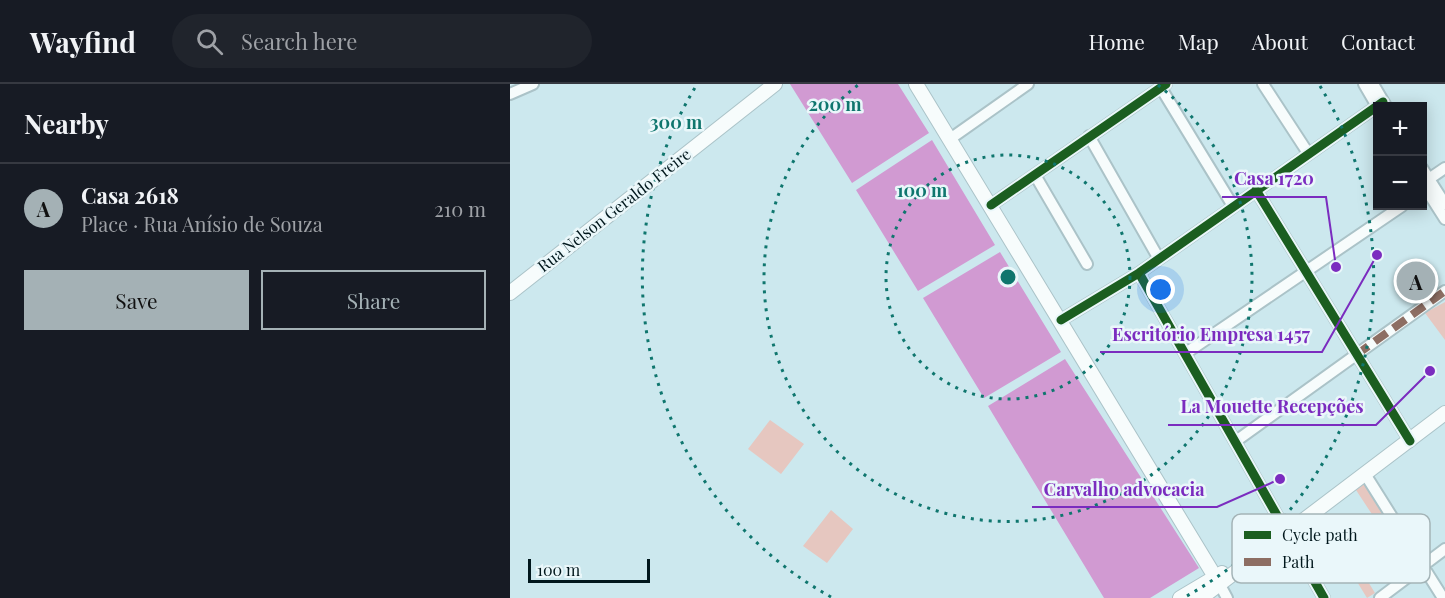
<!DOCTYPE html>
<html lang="en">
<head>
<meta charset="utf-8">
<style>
	body { margin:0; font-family:"Playfair Display",serif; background:#20242c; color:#f1f3f6 }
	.controls { position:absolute; right:18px; top:18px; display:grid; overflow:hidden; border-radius:0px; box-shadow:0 3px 15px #0003 }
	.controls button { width:54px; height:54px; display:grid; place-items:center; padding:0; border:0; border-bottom:2px solid #363941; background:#171b24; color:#f1f3f6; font:30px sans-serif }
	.scale { position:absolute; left:18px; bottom:15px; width:122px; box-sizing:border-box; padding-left:6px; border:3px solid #00171c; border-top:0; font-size:16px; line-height:21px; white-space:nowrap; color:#00171c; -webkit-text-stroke:4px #eaf7fa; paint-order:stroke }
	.you { position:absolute; left:651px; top:206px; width:21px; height:21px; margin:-15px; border:4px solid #fff; border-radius:50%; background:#1a73e8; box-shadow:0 0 0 9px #1a73e833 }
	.badge { display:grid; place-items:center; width:39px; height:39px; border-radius:50%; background:#a4b1b5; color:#111; font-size:20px; font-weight:700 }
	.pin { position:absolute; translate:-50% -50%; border:3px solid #fff; box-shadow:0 2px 6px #0006 }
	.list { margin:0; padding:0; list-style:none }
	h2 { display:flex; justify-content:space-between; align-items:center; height:78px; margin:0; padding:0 24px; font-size:26px }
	h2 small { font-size:20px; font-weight:400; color:#9ea1a6 }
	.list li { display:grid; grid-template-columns:39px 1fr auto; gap:18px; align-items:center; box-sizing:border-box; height:90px; padding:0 24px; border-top:2px solid #363941 }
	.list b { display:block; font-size:22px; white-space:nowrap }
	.list p { margin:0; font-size:20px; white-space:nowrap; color:#9ea1a6 }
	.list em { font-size:20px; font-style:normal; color:#9ea1a6 }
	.actions { display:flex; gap:12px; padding:18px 24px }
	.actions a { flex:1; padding:14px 0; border:2px solid #a4b1b5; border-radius:0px; text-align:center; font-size:21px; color:#a4b1b5 }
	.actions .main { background:#a4b1b5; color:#111 }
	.icon { flex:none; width:33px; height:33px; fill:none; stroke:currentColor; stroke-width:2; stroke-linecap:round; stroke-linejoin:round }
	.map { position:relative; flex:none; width:935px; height:514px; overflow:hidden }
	header { display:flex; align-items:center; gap:36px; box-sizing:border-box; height:84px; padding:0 30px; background:#171b24; border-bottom:2px solid #363941 }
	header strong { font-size:28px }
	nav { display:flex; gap:33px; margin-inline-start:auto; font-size:21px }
	.search { width:420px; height:54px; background:#20242c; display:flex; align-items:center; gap:15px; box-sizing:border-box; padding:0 21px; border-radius:33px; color:#9ea1a6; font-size:22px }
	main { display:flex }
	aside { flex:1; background:#171b24 }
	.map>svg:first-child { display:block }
</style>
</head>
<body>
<header>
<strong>Wayfind</strong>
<div class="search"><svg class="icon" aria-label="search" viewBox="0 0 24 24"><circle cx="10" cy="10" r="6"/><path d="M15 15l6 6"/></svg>Search here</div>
<nav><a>Home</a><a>Map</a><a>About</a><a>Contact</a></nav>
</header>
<main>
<aside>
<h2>Nearby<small></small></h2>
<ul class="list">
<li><span class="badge">A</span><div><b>Casa 2618</b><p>Place · Rua Anísio de Souza</p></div><em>210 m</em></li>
</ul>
<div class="actions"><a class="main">Save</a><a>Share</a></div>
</aside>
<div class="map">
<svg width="935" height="514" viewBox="0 0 935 514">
	<rect width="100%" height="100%" fill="#cce8ee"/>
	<path fill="#e6c7c0" d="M935 218V256L915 229Z
		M260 336 294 360 271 390 238 365Z
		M856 398 887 448 876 456 896 488 887 493 871 468 849 483 865 509 857 514 838 483 853 473 846 461 871 444 846 406Z
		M321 426 343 445 317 479 293 462Z"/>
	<path fill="#d19ad2" d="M280 0H388L419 49 342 99Z
		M422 56 485 161 408 207 346 106Z
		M490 168 551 268 474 314 413 214Z
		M555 275 689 484 640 514H594L478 322Z"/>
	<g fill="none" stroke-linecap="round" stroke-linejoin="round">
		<defs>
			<path id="minor" d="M753 0 798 69
				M854 0 868 24
				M863 0 876 22
				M651 4 723 122
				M0 10 23 0
				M579 52 649 175
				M440 55 518 0
				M912 84 935 120
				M525 91 577 180
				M912 99 935 135
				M913 99 935 84
				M746 106 900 357
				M481 121 656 0
				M629 189 814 514
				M551 236 629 189 873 18
				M676 269 892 122
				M726 357 935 207
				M855 390 933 514
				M710 501 717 514
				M870 514 935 465"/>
			<path id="major" d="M406 0 710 501
				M0 209 265 0
				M670 514 712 489
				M691 514 935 329"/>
		</defs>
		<use href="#minor" stroke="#abc3c8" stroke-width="14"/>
		<use href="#major" stroke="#abc3c8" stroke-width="16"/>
		<use href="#minor" stroke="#f7fcfc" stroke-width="10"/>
		<use href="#major" stroke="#f7fcfc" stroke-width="14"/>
		<path stroke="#8d6e63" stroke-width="8" stroke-dasharray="15 8" stroke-linecap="butt" d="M846 271 935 207"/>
		<defs>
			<path id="cycleway" d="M746 106 900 357
				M481 121 656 0
				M629 189 814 514
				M551 236 629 189 873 18"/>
		</defs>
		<use href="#cycleway" stroke="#eaf7fa" stroke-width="13"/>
		<use href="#cycleway" stroke="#1b5e20" stroke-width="9"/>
	</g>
	<g fill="none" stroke="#0f766e" stroke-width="3" stroke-dasharray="3 6">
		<circle cx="498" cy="193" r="122"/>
		<path d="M648 1A244 244 0 1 1 348 1"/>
		<path d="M321 513A366 366 0 0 1 186 2M810 2A366 366 0 0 1 675 513"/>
	</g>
	<g text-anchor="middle" stroke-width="5" stroke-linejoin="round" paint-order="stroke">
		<g font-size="16" fill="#00171c" stroke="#eaf7fa">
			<text transform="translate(104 126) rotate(-38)" y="6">Rua Nelson Geraldo Freire</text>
		</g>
	</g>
	<rect x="722" y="430" width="198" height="69" rx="9" fill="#eaf7fa" stroke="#a4b4b7" stroke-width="1.5"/>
	<rect x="734" y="447" width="27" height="8" fill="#1b5e20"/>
	<rect x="734" y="474" width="27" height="8" fill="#8d6e63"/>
	<g font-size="16" fill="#00171c">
		<text x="772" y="457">Cycle path</text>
		<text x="772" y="484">Path</text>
	</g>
	<circle cx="498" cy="193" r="9" fill="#0f766e" stroke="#eaf7fa" stroke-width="3"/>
	<g font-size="18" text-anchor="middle" font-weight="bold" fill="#0f766e" stroke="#eaf7fa" stroke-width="5" stroke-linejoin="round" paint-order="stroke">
		<text x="325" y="27">200 m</text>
		<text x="166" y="45">300 m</text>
		<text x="412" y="113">100 m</text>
	</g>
	<path fill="none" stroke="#7b2cbf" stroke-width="2" d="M826 183L816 113H712M867 171L812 268H590M920 287L866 341H658M770 395L707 423H522"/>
	<g fill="#7b2cbf" stroke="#eaf7fa" stroke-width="2">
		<circle cx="826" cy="183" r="6"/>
		<circle cx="867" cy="171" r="6"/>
		<circle cx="920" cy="287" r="6"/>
		<circle cx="770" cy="395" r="6"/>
	</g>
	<g font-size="18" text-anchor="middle" font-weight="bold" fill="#7b2cbf" stroke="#eaf7fa" stroke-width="5" stroke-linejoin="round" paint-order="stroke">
		<text x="764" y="101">Casa 1720</text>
		<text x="701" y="257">Escritório Empresa 1457</text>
		<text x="762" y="329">La Mouette Recepções</text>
		<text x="614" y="412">Carvalho advocacia</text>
	</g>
</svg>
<div class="controls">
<button>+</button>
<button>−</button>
</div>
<div class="scale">100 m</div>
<div class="you"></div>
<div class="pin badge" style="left:906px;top:197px">A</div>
</div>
</main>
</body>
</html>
